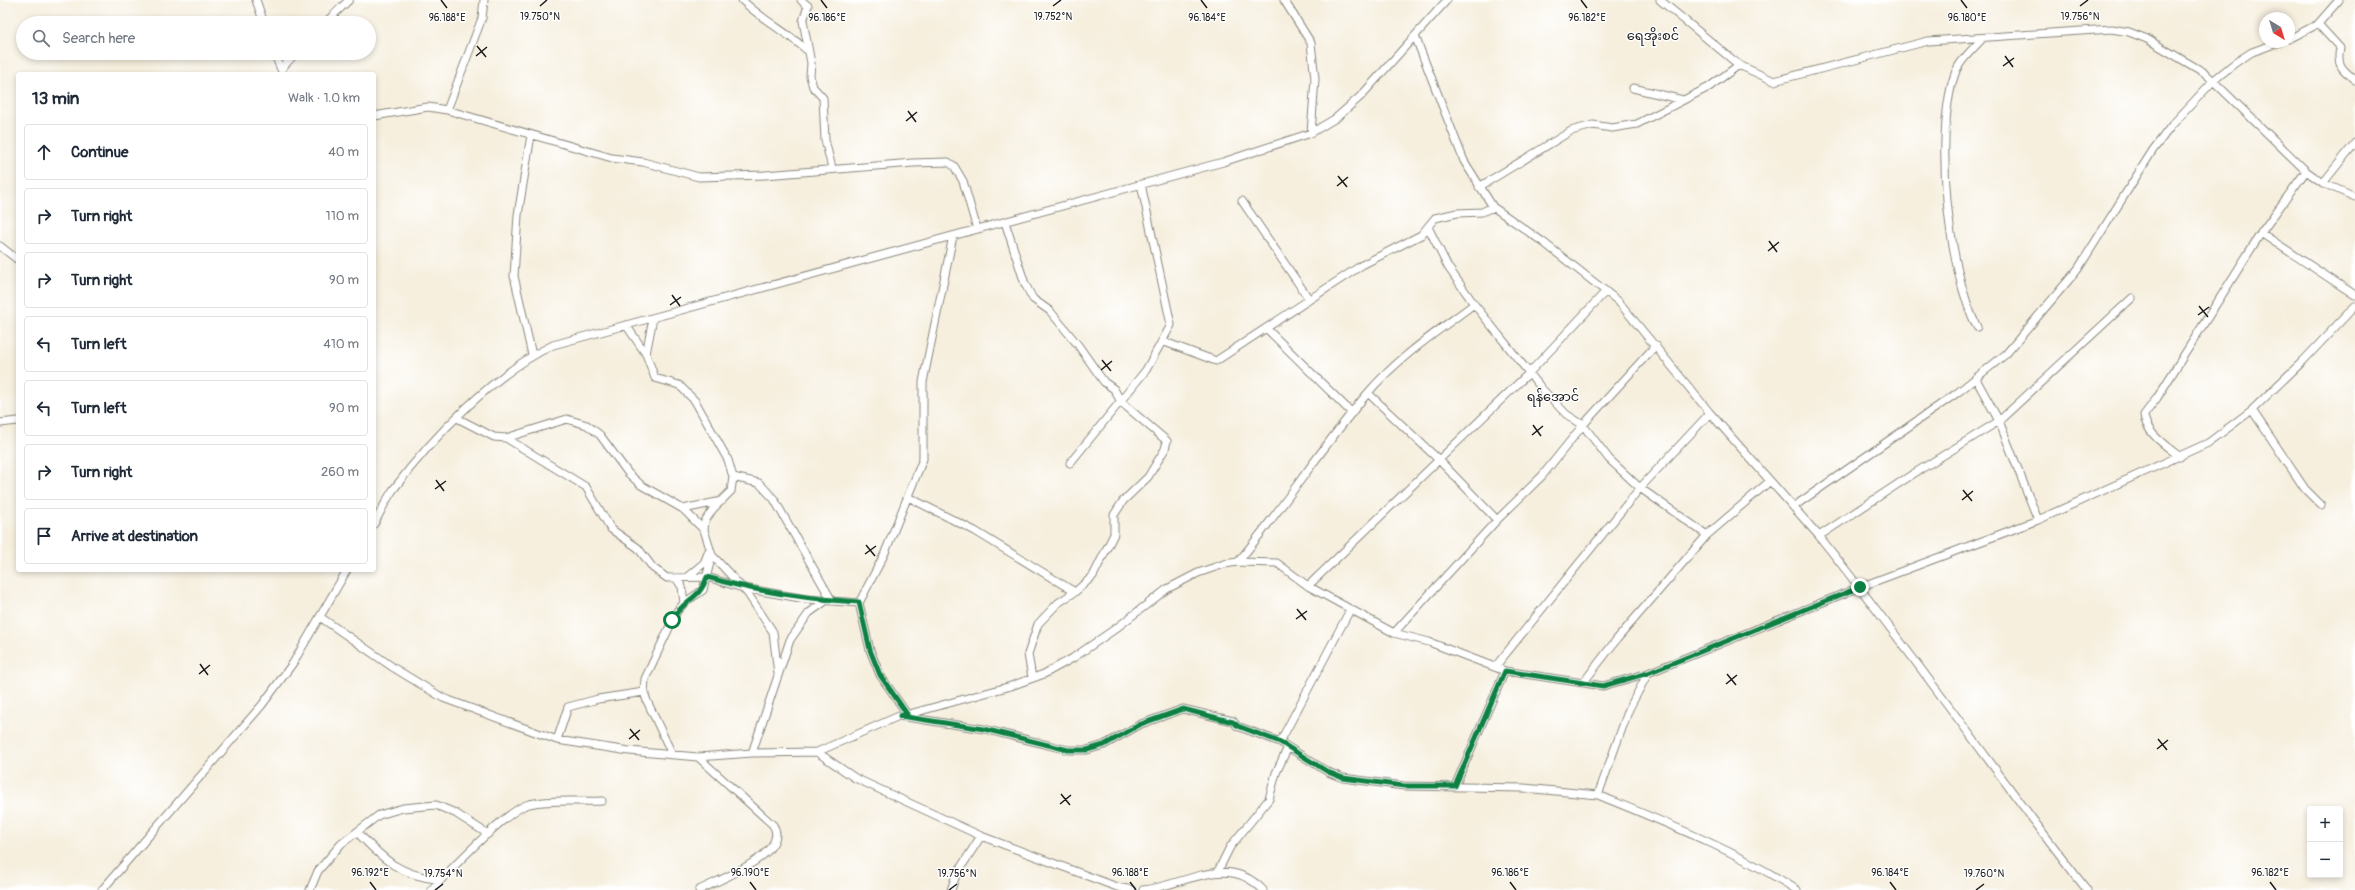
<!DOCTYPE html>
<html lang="en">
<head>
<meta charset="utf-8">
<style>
	body { margin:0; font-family:Pangolin,"Noto Sans Myanmar",sans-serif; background:#f6f6f7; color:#1f2937 }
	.controls { position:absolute; right:12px; bottom:12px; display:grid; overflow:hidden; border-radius:4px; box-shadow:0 2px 6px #0003 }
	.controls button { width:36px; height:36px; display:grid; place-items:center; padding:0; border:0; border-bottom:1px solid #e0e1e3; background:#fff; color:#1f2937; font:20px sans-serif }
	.compass { position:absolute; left:2259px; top:12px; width:36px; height:36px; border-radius:50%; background:#fff; box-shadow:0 2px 6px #0003; rotate:142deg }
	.stop { position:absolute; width:12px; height:12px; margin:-9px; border:3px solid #0b8043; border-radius:50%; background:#fff }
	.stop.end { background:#0b8043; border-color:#fff; box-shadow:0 1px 4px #0008 }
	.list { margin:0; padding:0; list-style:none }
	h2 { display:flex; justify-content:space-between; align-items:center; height:52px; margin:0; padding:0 16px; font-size:17px }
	h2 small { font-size:13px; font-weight:400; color:#747a83 }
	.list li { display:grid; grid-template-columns:26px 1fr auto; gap:12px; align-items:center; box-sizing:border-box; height:56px; margin:0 8px 8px; padding:0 8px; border:1px solid #e0e1e3; border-radius:4px }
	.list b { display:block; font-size:15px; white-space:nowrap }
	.list em { font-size:13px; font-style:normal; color:#747a83 }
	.icon { flex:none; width:22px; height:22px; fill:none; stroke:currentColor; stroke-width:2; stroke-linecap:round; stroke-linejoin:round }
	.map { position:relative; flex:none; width:2355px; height:890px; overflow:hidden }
	.search { position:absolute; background:#fff; box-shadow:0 2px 6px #0003; left:16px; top:16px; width:360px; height:44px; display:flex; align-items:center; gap:10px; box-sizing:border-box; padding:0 14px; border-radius:22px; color:#747a83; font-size:15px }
	.panel { position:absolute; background:#fff; box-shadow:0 2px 6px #0003; left:16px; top:72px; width:360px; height:500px; border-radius:4px }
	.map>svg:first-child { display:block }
</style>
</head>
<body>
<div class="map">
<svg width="2355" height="890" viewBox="0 0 2355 890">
	<rect width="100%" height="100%" fill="#fff"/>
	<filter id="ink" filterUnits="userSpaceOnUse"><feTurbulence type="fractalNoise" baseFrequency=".025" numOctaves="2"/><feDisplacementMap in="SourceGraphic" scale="8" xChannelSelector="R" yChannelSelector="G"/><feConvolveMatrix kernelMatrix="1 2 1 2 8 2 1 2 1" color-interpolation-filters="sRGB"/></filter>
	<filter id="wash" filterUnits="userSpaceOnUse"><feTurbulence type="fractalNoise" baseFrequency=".012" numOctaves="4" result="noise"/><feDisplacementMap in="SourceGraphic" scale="16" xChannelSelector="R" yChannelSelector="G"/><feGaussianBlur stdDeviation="0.9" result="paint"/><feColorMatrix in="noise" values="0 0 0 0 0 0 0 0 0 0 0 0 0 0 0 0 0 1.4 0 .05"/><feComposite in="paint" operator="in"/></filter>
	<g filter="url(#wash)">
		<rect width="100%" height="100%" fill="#f6efde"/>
	</g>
	<g filter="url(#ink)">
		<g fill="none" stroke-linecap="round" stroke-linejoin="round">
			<defs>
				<path id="minor" d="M256 0 264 23
					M742 0C762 20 787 32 808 51
					M801 0 808 6 803 21 811 63 810 76 813 87 823 98 825 140 832 168
					M1284 0 1311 43 1315 79 1311 133
					M1660 0 1739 65 1774 81 1928 41 2112 29 2129 32 2147 39 2205 73 2306 171 2323 183 2355 197
					M325 23 349 0
					M2318 24 2340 48C2336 66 2343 70 2355 80
					M1415 36 1464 161 1493 207 1543 242 1618 301 1710 413 1819 536
					M2289 39 2318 24 2339 0
					M274 53 283 74
					M281 69 296 53
					M1633 88 1683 100
					M447 110 482 18 484 0
					M374 116 428 107 447 110 612 158 643 162 699 177 765 175 913 163 948 162 954 166 963 181 977 229
					M531 135 518 215 514 276 532 355
					M2323 183 2355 143
					M1479 187 1571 131 1593 125 1612 128 1637 124 1709 87 1739 65
					M1242 201 1309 299
					M1005 222 1025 284 1033 299 1050 311 1078 345 1104 382 1114 389 1121 402 1167 441 1165 449 1148 477 1123 501 1114 515V534L1093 576 1075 592 1058 603 1038 624 1028 654 1032 678
					M1428 227 1448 267 1474 304 1542 389 1566 414 1583 425 1609 459 1640 488 1707 535
					M2261 233 2355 295
					M0 246 18 260
					M626 325 646 354 655 378 679 385 695 401 728 460 733 477 731 491 713 509 705 521 704 530 712 555 748 594 773 632 778 674
					M1977 327C1948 271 1933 130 1956 71 1961 59 1975 47 1983 38
					M1266 328 1352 413
					M1162 341 1216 361 1362 265 1421 235 1435 218 1457 213 1482 212 1493 207
					M646 354 653 318
					M1976 379 1999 421 2038 520
					M1368 393 1440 461 1497 520
					M2252 410 2305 489 2321 505
					M457 418 494 437 506 438 567 419 587 425 600 435 628 473 641 485 683 509 704 530
					M0 423 18 421
					M506 438 586 487 611 529 638 548 653 568 667 578 707 577 743 588 806 599 859 603
					M2180 457C2167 446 2146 434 2144 415L2157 398 2261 233 2306 171
					M1070 463 1146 370 1171 325 1141 184
					M733 477 759 483 774 499 832 601
					M908 497 975 531 1075 592
					M1793 507 1957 393 2006 354 2078 269 2153 150 2172 125 2214 80 2235 63 2252 52 2280 42
					M683 509 722 501
					M374 524C380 513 386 500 393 490 432 438 494 373 553 345L1223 162 1311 133 1336 118 1361 96 1447 0
					M1238 562C1283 508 1321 448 1367 394 1397 358 1437 332 1474 304
					M687 577 704 563 708 553
					M676 578 682 587 684 603
					M1308 586 1529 373 1606 291
					M320 617 394 668 443 698 557 740 629 751 698 757 752 753 817 752 899 716 984 729 1068 750H1087L1104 745 1141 724 1183 709 1233 721 1237 726 1280 742 1328 772 1343 778 1404 786 1524 788 1598 795 1629 709 1648 673 1860 587 2038 520 2208 443 2252 410 2303 361 2355 306
					M1394 633 1497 520 1542 476 1583 425 1656 345
					M1495 667 1640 488 1710 413
					M1583 683 1617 639 1707 535 1770 481
					M907 714 880 675 870 650 859 603 884 555 923 459V382L953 236
					M902 716 1011 686 1044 674 1073 658 1115 629 1167 589 1198 573 1224 564 1238 562 1277 563 1308 586 1394 633 1429 642 1505 671 1603 686 1648 673
					M557 740 568 707 598 699 644 692
					M1280 742 1350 610
					M817 752 855 778 981 836 1117 887 1132 890
					M752 753 790 640 809 613 827 600
					M672 754 647 701 644 692 645 679 677 611 684 603 703 590 712 555
					M698 757 773 825C791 853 719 880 699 890
					M1455 786 1505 671
					M1598 795C1666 823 1735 850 1797 890
					M357 832C385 861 399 875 441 880
					M1218 871 1230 847 1269 799 1276 773 1288 747
					M102 890 262 705 293 663 347 570
					M310 890 318 871 341 844 379 815 403 808 436 805 455 813 488 834
					M431 890C450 871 506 810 529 804 553 799 578 802 602 801
					M951 890 956 875 981 836
					M1143 890C1184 886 1227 852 1263 890
					M2087 890C1996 774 1912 652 1819 536L1913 474 1999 421 2132 298"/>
			</defs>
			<use href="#minor" stroke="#89867d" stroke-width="9"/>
			<use href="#minor" stroke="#fff" stroke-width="7"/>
		</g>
	</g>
	<g fill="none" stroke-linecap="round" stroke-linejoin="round" filter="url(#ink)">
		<path stroke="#0b8043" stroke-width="5" d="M672 620C684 598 699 601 707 577 757 592 807 599 859 602L870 650 880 675 907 714 900 716 984 729 1068 750H1087L1104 745 1141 724 1183 709 1233 722 1238 726 1280 742 1328 772 1343 778 1404 786H1455L1505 671 1603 686 1648 673 1860 587"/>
	</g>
	<path fill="none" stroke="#1c1c1c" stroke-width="1.5" d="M441 0 447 8M821 0 827 8M1201 0 1207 8M1581 0 1587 8M1961 0 1967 8M540 6 547 0M1053 6 1061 0M2080 6 2088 0M477 46 486 57M476 56 487 47M2005 56 2013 67M2003 66 2014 58M908 111 916 122M906 121 917 112M1338 176 1347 187M1337 186 1348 177M1769 241 1777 252M1768 251 1779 242M672 295 680 306M670 305 681 297M2199 306 2208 317M2198 315 2209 307M1102 360 1111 371M1101 370 1112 361M1533 425 1541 436M1532 435 1543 426M436 480 444 491M435 489 446 481M1963 490 1972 501M1962 500 1973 491M866 545 875 556M865 554 876 546M1297 609 1306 620M1296 619 1307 611M200 664 208 675M199 674 210 665M1727 674 1736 685M1726 684 1737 675M630 729 639 740M629 739 640 730M2158 739 2167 750M2157 749 2168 740M1061 794 1070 805M1060 804 1071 795M370 882 376 890M750 882 756 890M1130 882 1136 890M1510 882 1516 890M1890 882 1896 890M2270 882 2276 890M435 890 443 884M949 890 957 884M1976 890 1984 884"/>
	<g text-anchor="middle" stroke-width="3" stroke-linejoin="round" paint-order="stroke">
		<g font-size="13" fill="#1c1c1c" stroke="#fff">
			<text x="1653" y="40">ရေအိုးစင်</text>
			<text x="1553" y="401">ရန်အောင်</text>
		</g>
	</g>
	<g font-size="10" text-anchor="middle" fill="#1c1c1c" stroke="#fff" stroke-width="3" stroke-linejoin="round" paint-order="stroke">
		<text x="540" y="20">19.750°N</text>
		<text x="1053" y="20">19.752°N</text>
		<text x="2080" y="20">19.756°N</text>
		<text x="447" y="21">96.188°E</text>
		<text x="827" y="21">96.186°E</text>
		<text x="1207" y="21">96.184°E</text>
		<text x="1587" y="21">96.182°E</text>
		<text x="1967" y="21">96.180°E</text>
		<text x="370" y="876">96.192°E</text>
		<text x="750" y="876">96.190°E</text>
		<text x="1130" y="876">96.188°E</text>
		<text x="1510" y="876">96.186°E</text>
		<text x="1890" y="876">96.184°E</text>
		<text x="2270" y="876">96.182°E</text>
		<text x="443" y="877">19.754°N</text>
		<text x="957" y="877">19.756°N</text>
		<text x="1984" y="877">19.760°N</text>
	</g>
</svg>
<div class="controls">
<button>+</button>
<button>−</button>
</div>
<svg class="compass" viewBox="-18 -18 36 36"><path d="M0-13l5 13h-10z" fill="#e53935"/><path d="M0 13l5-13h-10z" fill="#747a83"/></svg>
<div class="stop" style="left:672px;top:620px"></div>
<div class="stop end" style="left:1860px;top:587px"></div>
<div class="search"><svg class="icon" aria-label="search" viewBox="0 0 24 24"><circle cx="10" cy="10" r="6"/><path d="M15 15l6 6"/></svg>Search here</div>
<section class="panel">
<h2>13 min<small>Walk · 1.0 km</small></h2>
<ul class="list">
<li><svg class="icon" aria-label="ahead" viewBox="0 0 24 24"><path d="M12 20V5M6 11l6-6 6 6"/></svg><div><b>Continue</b></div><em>40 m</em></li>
<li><svg class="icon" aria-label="right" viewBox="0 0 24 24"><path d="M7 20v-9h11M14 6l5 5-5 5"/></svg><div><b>Turn right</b></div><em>110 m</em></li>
<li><svg class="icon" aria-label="right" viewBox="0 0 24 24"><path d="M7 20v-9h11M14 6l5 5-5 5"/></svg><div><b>Turn right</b></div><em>90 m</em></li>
<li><svg class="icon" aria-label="left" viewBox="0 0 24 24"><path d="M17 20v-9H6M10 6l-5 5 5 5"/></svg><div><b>Turn left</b></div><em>410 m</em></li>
<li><svg class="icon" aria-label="left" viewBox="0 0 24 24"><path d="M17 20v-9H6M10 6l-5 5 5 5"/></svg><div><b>Turn left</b></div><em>90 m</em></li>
<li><svg class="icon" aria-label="right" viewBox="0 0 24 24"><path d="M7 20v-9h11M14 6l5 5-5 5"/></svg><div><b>Turn right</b></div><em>260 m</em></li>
<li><svg class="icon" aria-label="arrive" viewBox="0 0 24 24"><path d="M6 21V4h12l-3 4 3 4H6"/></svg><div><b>Arrive at destination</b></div></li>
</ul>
</section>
</div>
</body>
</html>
